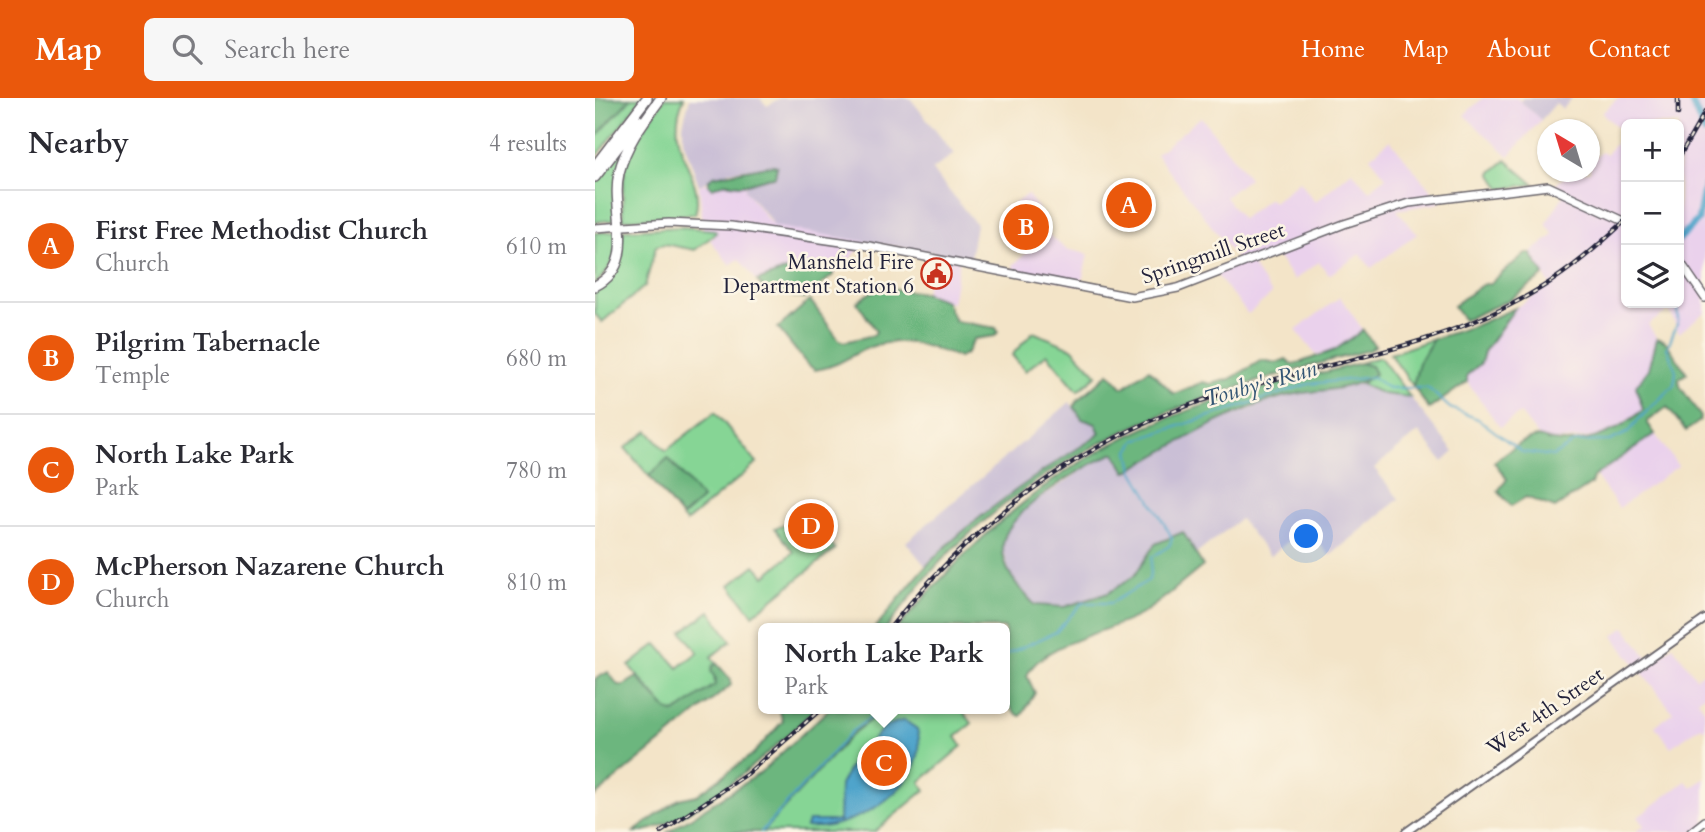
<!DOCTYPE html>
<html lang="en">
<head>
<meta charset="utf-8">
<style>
	body { margin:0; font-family:Cardo,serif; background:#f7f7f7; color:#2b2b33 }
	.controls { position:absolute; right:21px; top:21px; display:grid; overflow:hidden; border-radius:10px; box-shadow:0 2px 5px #0004 }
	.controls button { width:63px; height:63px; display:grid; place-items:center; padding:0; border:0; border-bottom:2px solid #e1e1e2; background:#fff; color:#2b2b33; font:35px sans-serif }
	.compass { position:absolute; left:942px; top:21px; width:63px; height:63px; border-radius:50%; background:#fff; box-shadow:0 2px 5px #0004; rotate:322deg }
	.you { position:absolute; left:712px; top:439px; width:24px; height:24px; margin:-18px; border:5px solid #fff; border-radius:50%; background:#1a73e8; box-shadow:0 0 0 10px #1a73e833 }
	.badge { display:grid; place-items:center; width:46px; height:46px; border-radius:50%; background:#ea580c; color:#fff; font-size:23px; font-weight:700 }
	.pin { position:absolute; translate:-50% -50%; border:4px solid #fff; box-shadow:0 2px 7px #0006 }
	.popup { position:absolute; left:163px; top:525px; width:252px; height:91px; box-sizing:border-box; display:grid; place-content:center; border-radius:10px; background:#fff; filter:drop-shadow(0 2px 5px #0005); font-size:23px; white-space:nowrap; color:#7c7c81 }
	.popup b { font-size:26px; color:#2b2b33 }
	.popup::after { content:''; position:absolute; left:50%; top:100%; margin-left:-14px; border:14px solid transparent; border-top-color:#fff }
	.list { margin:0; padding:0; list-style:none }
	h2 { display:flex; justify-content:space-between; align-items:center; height:91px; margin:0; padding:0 28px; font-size:30px }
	h2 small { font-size:23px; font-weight:400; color:#7c7c81 }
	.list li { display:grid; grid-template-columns:46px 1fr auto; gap:21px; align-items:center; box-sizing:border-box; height:112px; padding:0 28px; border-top:2px solid #e1e1e2 }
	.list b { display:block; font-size:26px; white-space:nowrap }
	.list p { margin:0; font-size:23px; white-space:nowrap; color:#7c7c81 }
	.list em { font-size:23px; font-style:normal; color:#7c7c81 }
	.icon { flex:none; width:38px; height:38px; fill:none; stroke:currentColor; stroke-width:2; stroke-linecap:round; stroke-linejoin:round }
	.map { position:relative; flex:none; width:1110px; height:734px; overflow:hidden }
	header { display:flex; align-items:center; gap:42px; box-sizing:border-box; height:98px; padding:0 35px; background:#ea580c; color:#fff }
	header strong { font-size:33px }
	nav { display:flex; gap:38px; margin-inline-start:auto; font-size:24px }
	.search { width:490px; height:63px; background:#f7f7f7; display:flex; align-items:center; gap:18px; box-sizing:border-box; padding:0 24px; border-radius:10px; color:#7c7c81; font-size:26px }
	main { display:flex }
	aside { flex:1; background:#fff }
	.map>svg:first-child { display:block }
</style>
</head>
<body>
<header>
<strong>Map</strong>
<div class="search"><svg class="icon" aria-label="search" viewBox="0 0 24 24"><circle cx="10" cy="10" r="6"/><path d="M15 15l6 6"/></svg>Search here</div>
<nav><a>Home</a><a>Map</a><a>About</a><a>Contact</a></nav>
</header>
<main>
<aside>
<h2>Nearby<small>4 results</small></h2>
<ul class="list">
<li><span class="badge">A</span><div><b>First Free Methodist Church</b><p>Church</p></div><em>610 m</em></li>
<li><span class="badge">B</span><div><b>Pilgrim Tabernacle</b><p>Temple</p></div><em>680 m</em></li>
<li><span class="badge">C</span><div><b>North Lake Park</b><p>Park</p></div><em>780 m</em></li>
<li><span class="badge">D</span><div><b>McPherson Nazarene Church</b><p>Church</p></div><em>810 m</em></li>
</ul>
</aside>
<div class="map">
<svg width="1110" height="734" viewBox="0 0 1110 734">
	<rect width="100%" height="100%" fill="#fcf5e5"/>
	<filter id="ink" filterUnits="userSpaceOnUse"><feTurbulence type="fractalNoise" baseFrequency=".0143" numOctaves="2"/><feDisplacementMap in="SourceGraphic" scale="14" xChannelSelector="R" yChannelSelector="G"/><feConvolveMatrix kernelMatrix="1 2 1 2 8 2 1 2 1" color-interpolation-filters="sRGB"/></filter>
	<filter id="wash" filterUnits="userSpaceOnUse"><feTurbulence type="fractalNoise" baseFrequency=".00686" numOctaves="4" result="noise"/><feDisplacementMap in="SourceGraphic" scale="28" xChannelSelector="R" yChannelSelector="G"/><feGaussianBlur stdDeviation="1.57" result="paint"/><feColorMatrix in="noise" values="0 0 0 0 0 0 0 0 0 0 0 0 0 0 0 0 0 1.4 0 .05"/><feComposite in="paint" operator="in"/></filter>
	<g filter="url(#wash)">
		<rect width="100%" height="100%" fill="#f3e4c8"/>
		<path fill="#ead1ec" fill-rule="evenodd" d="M888 0H922L946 22 914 58 869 17Z
			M1023 0H1110V214L1084 235 1074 212 1053 227 1062 240 1054 271 1041 288 1048 312 1009 338 957 343 944 339 925 315 905 329 872 284V277L886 265 889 254 920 210 955 187 935 155 959 137 951 126 971 93 959 87 976 74H995V64L1007 54 1011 56 1029 36 1007 15ZM1031 26H1084V205H1031Z
			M606 19 654 80 630 99 647 121 674 100 678 104 704 83 720 104 757 73 774 93 791 79 775 59 795 42 846 105 802 112 822 136 776 170 765 156 734 177 724 164 699 182 681 157 656 166 677 196 653 216 619 174 644 164 561 56Z
			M138 83 151 85 150 92 178 128 273 143 238 177 236 173 192 172 162 183 144 161 135 167 115 142 119 139 108 130 104 87 113 85 117 90Z
			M432 96 444 111 437 117 457 140 471 151 493 156 486 188 420 172 418 167 437 150 409 114Z
			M339 155 365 159 357 205 330 195Z
			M745 199 768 232 740 252 721 257 701 232Z
			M1060 336 1083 368 1024 410 1000 377Z
			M1030 529 1056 564 1078 548 1101 580 1110 574V596L1103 602 1110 612V632L1106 628 1076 649 1060 628 1078 614 1018 538Z
			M1110 680V734H1040L1049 728 1043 719 1091 683 1097 690Z"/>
		<path fill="#cabfd6" d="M95 0H165L172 8 185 0H315L359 56 337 72 381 126 375 161 177 128V124L150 92 151 85 180 79 182 69 178 67 135 73 104 87 88 42V26Z
			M928 0H977L968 11 961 5 946 22 925 3Z
			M766 286 788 296 815 299 859 354 848 364 824 334 779 370 804 401 735 458 711 429 675 458 645 421 600 457 588 435 560 446 539 478 513 495 469 509 440 507 416 479 407 448 413 428 438 405 503 362 520 355 531 373 622 324 686 299Z
			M475 304 486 321 501 326 505 335 391 414 332 470 311 444Z"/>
		<path fill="#86d595" stroke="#547c68" stroke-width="2" d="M36 0H47L0 61V40Z
			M70 0H89C66 50 112 78 100 116L28 122C25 59 35 50 70 0Z
			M29 48 21 122 0 124V86Z
			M911 62 939 86 906 91 896 75Z
			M88 129 120 132 121 135 100 152 69 146 61 148 50 188 7 224 0 216V191L15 181 29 132Z
			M22 133C25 155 16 172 0 186V135Z
			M438 234 477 250 502 277 483 293 452 256 430 273 417 257Z
			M838 241 824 265 818 288 795 256Z
			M785 259 815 299 788 296 766 286 780 276 776 268 765 265Z
			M120 314 162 365 91 424 87 419 107 401 74 361 54 378 30 350 53 333 71 353Z
			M197 423 214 444 230 437 240 451 158 517 135 487 160 467 170 478 199 454 180 430Z
			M115 513 136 543 116 559 122 566 118 567 120 587 80 615 72 612 34 568 62 546 83 570 103 554 87 534Z
			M290 611H366L377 625 361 639 367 648 325 684 330 692 279 734H167L258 635Z"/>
		<path fill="#6cb67e" stroke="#476c5c" stroke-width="2" d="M0 0H36L0 40Z
			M178 67 182 68 180 79C169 79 154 87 145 87 134 86 129 83 118 90L113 87 114 81 119 78Z
			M931 155H935L949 176 947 179 914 202 869 222 858 208 887 187 895 185Z
			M192 172 237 173 238 177 209 201 170 192 162 183Z
			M290 190 329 195 351 203 360 223 401 230 403 234 400 238 379 241 371 256 364 259C331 249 311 237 275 249 254 257 246 268 220 272L211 265 183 230 215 202 244 242 249 244 279 237 281 233 262 204 276 194Z
			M920 210 889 254 886 265 872 277V284L834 311 818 288 824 265 838 241 879 228Z
			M768 232 780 248 774 252C610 296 488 329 360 449 334 473 313 503 291 530H280C301 505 322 476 346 453 393 409 446 373 501 339L505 335 501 326 487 321 479 309 482 303 514 275 528 290 554 271 579 296 608 284 616 286 635 281 667 262 682 265 691 261 698 267 740 252Z
			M1062 240 1070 243 1092 275 1084 281 1085 288 1106 319 1105 323 1091 333 1072 309 1052 324 1060 336 998 379 996 386 960 410 931 399 916 408 903 393 912 381 899 364C911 355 927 341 942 339 947 339 953 343 958 343 993 348 1022 334 1048 312L1041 288 1054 271Z
			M765 265 776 268 780 276C754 295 717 291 687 299 631 314 581 347 531 374L520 355C491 366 409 414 408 447 406 472 425 491 440 507L469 509 513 495 539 478 560 446 588 434 608 468C589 483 569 502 548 515 521 533 445 544 432 578L440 595 426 618C401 609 410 552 410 530H303C372 447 452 373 552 329 619 299 694 284 765 265Z
			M73 360 107 401 87 419 54 378Z
			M122 566 136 582V587L0 698V581L13 574 23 587H29L42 579 72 612 80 615 120 587 121 582 116 573 118 567Z
			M184 611H220C183 647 90 734 39 734L84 701 102 697 158 656 188 623Z
			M234 611H290L258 635 167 734H73L165 675Z"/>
		<path fill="#4fa4cb" stroke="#386383" stroke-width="2" d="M309 622 322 631C339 684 260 734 211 729L213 723H244L245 687 257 665 290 628Z"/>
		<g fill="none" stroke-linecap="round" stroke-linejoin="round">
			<path stroke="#4fa4cb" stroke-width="2" d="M410 557 461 534 487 505H516L554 482 557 459 574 448 577 441 574 434 538 372 534 353 541 342 714 286 778 279 793 290H833L855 310 883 321 927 354 958 358 980 344 1015 343 1034 334 1044 321 1079 287 1081 273 1072 250 1083 224 1082 205
				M166 734 257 633 287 611"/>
			<path stroke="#4fa4cb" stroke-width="7" d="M1095 0 1110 35
				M1084 141 1103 122 1110 86"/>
		</g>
	</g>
	<g filter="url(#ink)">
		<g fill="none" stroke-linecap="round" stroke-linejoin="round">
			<defs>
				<path id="secondary" d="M811 734 1110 521"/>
				<path id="primary" d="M0 130 74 125 136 128 274 148 537 199 583 190 749 126 814 105 953 88 1031 124
					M1084 162 1110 200
					M1096 734 1110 723"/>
				<path id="motorway" d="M0 68 52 0
					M0 79 44 22
					M0 188C45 165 15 113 24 75 31 46 49 23 66 0"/>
			</defs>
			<use href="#secondary" stroke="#6b666c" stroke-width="10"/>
			<use href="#primary" stroke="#6b666c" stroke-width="10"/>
			<use href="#motorway" stroke="#6b666c" stroke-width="12"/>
			<use href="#secondary" stroke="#fff" stroke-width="6"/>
			<use href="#primary" stroke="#fff" stroke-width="7"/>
			<use href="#motorway" stroke="#fff" stroke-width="9"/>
			<defs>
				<path id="rail" d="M1083 16V0
					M1084 59 1110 14
					M295 530C376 427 478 348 603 304 715 265 841 254 944 191 976 172 1004 147 1031 122
					M66 734 152 676 226 611"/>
			</defs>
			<use href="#rail" stroke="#22223b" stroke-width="4.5"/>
			<use href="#rail" stroke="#fcf5e5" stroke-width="2" stroke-dasharray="5" stroke-linecap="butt"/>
		</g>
	</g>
	<defs>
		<symbol id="civic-ring" viewBox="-11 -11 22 22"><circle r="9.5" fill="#fcf5e5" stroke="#c8321e" stroke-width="1.5"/><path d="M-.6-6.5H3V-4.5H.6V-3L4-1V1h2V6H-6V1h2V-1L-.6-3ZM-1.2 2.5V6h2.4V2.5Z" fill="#c8321e"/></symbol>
	</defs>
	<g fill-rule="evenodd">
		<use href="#civic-ring" x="324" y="158" width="35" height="35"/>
	</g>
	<g text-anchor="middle" stroke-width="5" stroke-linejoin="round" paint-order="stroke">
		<g font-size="21" fill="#22223b" stroke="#fcf5e5">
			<text transform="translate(618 155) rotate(-19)" y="7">Springmill Street</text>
			<text transform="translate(950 613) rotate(-35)" y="7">West 4th Street</text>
		</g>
		<g font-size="21" fill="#22223b" stroke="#fcf5e5" text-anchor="end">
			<text x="319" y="171">Mansfield Fire<tspan x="319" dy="24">Department Station 6</tspan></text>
		</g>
		<g font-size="23" font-style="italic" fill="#345675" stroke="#fcf5e5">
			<text transform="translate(665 285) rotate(-16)" y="8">Touby's Run</text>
		</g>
	</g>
</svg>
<div class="controls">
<button>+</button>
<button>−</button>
<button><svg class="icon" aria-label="layers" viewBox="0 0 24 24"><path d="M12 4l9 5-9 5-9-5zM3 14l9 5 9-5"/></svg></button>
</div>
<svg class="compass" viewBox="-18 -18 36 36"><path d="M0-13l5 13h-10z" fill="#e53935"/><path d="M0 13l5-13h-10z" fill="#7c7c81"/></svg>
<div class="you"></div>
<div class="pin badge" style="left:534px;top:107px">A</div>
<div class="pin badge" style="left:431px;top:129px">B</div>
<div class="pin badge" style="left:289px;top:665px">C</div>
<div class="popup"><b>North Lake Park</b>Park</div>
<div class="pin badge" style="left:216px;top:428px">D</div>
</div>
</main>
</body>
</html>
